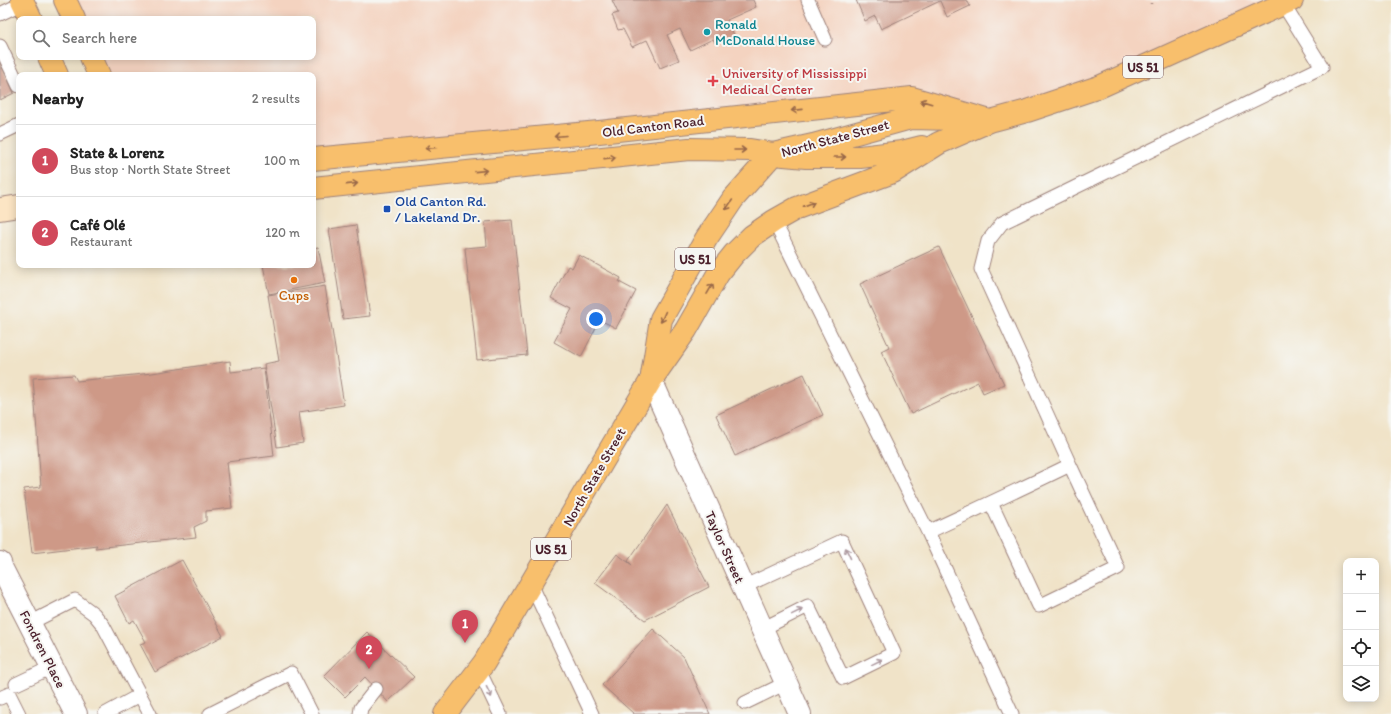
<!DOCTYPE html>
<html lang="en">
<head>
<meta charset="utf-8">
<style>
	body { margin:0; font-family:Itim,sans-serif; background:#f2f2f2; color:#222 }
	.controls { position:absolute; right:12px; bottom:12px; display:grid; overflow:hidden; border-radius:8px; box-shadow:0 2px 10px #0003 }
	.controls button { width:36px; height:36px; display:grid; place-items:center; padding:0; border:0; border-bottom:1px solid #e0e0e0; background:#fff; color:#222; font:20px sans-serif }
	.you { position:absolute; left:596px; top:319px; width:14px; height:14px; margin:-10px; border:3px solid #fff; border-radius:50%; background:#1a73e8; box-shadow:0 0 0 6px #1a73e833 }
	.badge { display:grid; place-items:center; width:26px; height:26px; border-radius:50%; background:#d1495b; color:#fff; font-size:13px; font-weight:700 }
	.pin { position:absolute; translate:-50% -33px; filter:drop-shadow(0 1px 2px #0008) }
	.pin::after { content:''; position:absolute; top:21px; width:14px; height:12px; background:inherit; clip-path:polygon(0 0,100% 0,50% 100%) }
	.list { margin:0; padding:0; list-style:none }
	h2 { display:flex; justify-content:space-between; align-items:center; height:52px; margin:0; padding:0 16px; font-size:17px }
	h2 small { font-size:13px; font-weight:400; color:#767676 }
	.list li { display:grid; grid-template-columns:26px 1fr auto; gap:12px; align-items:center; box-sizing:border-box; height:72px; padding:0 16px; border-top:1px solid #e0e0e0 }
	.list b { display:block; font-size:15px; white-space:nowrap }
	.list p { margin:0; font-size:13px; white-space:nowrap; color:#767676 }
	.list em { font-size:13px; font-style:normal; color:#767676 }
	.icon { flex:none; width:22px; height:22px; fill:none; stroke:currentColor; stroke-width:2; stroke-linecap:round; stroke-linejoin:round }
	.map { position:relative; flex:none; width:1391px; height:714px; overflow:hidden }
	.search { position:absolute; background:#fff; box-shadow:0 2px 10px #0003; left:16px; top:16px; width:300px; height:44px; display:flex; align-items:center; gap:10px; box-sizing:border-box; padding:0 14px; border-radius:8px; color:#767676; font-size:15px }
	.panel { position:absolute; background:#fff; box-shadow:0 2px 10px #0003; left:16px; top:72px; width:300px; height:196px; border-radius:8px }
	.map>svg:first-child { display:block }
</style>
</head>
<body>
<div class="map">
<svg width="1391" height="714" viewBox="0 0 1391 714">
	<rect width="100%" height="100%" fill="#f6f6f2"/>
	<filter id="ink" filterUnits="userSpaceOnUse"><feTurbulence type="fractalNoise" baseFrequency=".025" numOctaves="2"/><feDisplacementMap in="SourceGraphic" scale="8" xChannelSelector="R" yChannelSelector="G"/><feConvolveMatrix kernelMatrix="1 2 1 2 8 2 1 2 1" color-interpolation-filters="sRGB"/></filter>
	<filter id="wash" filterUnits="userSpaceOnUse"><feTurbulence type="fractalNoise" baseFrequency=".012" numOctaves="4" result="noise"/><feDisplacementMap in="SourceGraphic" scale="16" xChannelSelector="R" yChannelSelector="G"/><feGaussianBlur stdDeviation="0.9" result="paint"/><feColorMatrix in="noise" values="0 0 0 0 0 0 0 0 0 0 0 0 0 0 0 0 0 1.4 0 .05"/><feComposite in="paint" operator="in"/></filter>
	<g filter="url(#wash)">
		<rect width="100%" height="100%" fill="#f0e3c8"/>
		<path fill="#f4d3c0" d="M65 0H1292L990 121 912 98 313 159V75H99L91 57H313V19H74Z"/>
		<g id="blocks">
			<path fill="#ce9987" d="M612 0H753L756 7 727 20 734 35 716 44 713 39 690 50 680 29 667 35 679 60 660 68 647 40 632 47 623 29 618 30 612 15 618 13Z
				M856 0H967L970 6 947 17 940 1 881 29 875 16 865 21Z
				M0 62 14 93 0 100Z
				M512 220 527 355 477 360 465 248 487 246 485 222Z
				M356 225 370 316 343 319 329 229Z
				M318 247 325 283 269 294 263 265H313V248Z
				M939 247 1004 384 983 393 978 382 911 414 881 351 889 347 860 284Z
				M579 255 621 278 619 282 636 291 616 328 600 320 581 357 554 342 572 309 551 298 568 266 572 268Z
				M325 286 344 405 299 412 303 443 277 447 264 364 279 361 268 295Z
				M230 361 231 372 264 368 274 456 227 462 232 508 206 511V521L194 527 196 537 95 548 97 545 32 553 24 489 41 487 33 378 74 375 77 381 152 373Z
				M804 374 823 415 735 456 716 415Z
				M667 505 709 587 645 620 595 583 617 554 632 565 628 561Z
				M182 560 223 636 155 672 140 644 146 642 134 620 129 623 115 596Z
				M653 629 684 657 710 714H634L602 685Z
				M367 632 414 677 388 702 365 677 345 697 324 676Z"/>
		</g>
	</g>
	<g filter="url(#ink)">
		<use href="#blocks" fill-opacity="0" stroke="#9d817a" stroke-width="1"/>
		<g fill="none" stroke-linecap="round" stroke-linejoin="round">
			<defs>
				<path id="lane" d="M808 0 825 39
					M0 14 23 3
					M0 46 19 86
					M0 134 19 125
					M774 221 928 532 1012 714
					M1070 465 981 269 988 241 1002 223 1322 67 1283 4
					M928 532C975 510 1023 488 1070 465L1118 568 1039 606 991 503
					M531 584 592 714
					M743 587 842 541 894 653 843 678 808 606 762 629
					M30 623 75 600 94 614 103 625 150 714
					M479 670 500 714
					M16 684 52 667
					M0 698 9 694 19 714
					M745 703 786 683
					M105 714 140 695
					M210 714 291 673 312 714
					M360 714 361 708 376 689"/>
				<path id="street" d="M651 380 800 714
					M0 563 2 569 76 714"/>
				<path id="secondary" d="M0 209 19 206"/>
				<path id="primary" d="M22 0 31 19
					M65 0 74 19
					M49 57 57 75
					M91 57 99 75
					M313 159 599 132 912 98 990 121
					M313 188 689 149 750 150 773 154 806 157H860L902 152 922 147
					M652 375 661 319 706 239 733 199 773 154 813 145 911 118 955 119
					M445 714 484 663 651 380 686 330 718 274 734 254 752 236 774 221 797 208 893 172 939 143 990 121 1027 111 1099 87 1292 0"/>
			</defs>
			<use href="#lane" stroke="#9d817a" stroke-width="15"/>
			<use href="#street" stroke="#9d817a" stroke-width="24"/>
			<use href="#secondary" stroke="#9d817a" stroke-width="24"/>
			<use href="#primary" stroke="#9d817a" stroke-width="24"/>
			<path stroke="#9d817a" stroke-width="2.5" stroke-dasharray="1 3" stroke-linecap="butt" d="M1151 4V0"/>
			<use href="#lane" stroke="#fff" stroke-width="13"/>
			<use href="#street" stroke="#fff" stroke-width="22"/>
			<use href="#secondary" stroke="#fce5c4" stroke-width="22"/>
			<use href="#primary" stroke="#f8bf6c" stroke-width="22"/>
		</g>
		<defs><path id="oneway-shaft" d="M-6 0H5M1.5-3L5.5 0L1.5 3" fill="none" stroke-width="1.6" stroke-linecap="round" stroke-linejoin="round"/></defs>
		<g stroke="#986748">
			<use href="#oneway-shaft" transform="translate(926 102) rotate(-164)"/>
			<use href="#oneway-shaft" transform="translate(797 110) rotate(174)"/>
			<use href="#oneway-shaft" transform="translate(560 136) rotate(175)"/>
			<use href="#oneway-shaft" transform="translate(431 148) rotate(175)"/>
			<use href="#oneway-shaft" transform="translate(740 150)"/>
			<use href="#oneway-shaft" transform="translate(840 157)"/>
			<use href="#oneway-shaft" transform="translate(610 158) rotate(-6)"/>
			<use href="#oneway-shaft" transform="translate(481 171) rotate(-6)"/>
			<use href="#oneway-shaft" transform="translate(352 184) rotate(-6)"/>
			<use href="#oneway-shaft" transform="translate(809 204) rotate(-21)"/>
			<use href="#oneway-shaft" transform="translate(729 205) rotate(124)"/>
			<use href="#oneway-shaft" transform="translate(710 289) rotate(-60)"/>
			<use href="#oneway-shaft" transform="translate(663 317) rotate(114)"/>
		</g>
		<g stroke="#ae9aa0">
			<use href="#oneway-shaft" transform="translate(848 553) rotate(-115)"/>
			<use href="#oneway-shaft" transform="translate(797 612) rotate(-26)"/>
			<use href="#oneway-shaft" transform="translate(877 662) rotate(-26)"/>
			<use href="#oneway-shaft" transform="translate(489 692) rotate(64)"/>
		</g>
	</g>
	<circle fill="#0f9aa8" stroke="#f6f6f2" stroke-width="1.5" cx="707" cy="32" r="4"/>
	<path fill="#e0444e" stroke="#f6f6f2" stroke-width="1.5" d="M711 75h4v4h4v4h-4v4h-4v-4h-4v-4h4z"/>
	<rect fill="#1a4fb4" stroke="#f6f6f2" stroke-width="1.5" x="383" y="205" width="8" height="8" rx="2"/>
	<circle fill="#e8710a" stroke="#f6f6f2" stroke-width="1.5" cx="294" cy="280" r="4"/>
	<g text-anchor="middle" stroke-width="4" stroke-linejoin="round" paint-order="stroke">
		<g fill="#f6f6f2" stroke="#7e6067" stroke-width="1">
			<rect x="1123" y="56" width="40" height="22" rx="3"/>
			<rect x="675" y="248" width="40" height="22" rx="3"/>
			<rect x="531" y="538" width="40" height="22" rx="3"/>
		</g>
		<g font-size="13" font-weight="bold" fill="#4a1f2b">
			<text x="1143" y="72">US 51</text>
			<text x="695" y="264">US 51</text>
			<text x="551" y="554">US 51</text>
		</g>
		<g font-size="14" fill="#0d838f" stroke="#f6f6f2" text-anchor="start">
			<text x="715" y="29">Ronald<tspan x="715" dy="16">McDonald House</tspan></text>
		</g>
		<g font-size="14" fill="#be3a42" stroke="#f6f6f2" text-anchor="start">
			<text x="722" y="78">University of Mississippi<tspan x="722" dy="16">Medical Center</tspan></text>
		</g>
		<g font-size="14" fill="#4a1f2b" stroke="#f6f6f2">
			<text transform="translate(653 126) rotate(-7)" y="5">Old Canton Road</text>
			<text transform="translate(835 138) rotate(-15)" y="5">North State Street</text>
			<text transform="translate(594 477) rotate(-60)" y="5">North State Street</text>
			<text transform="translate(725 547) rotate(66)" y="5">Taylor Street</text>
			<text transform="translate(43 649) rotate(63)" y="5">Fondren Place</text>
		</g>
		<g font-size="14" fill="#164399" stroke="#f6f6f2" text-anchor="start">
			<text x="395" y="206">Old Canton Rd.<tspan x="395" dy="16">/ Lakeland Dr.</tspan></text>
		</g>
		<g font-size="14" fill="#c56008" stroke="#f6f6f2">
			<text x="294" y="300">Cups</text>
		</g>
	</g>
</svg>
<div class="controls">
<button>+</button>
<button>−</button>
<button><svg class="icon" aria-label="locate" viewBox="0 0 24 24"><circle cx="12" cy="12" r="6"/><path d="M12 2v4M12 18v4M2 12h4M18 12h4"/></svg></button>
<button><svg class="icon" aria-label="layers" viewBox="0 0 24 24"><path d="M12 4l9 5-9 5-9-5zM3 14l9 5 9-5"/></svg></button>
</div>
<div class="you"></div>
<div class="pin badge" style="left:465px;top:643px">1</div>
<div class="pin badge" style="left:369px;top:669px">2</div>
<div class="search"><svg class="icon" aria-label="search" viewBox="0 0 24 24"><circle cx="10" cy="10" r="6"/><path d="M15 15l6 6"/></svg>Search here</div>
<section class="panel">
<h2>Nearby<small>2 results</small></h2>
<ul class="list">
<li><span class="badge">1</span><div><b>State &amp; Lorenz</b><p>Bus stop · North State Street</p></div><em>100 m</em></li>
<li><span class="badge">2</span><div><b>Café Olé</b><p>Restaurant</p></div><em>120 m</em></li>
</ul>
</section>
</div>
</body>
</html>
